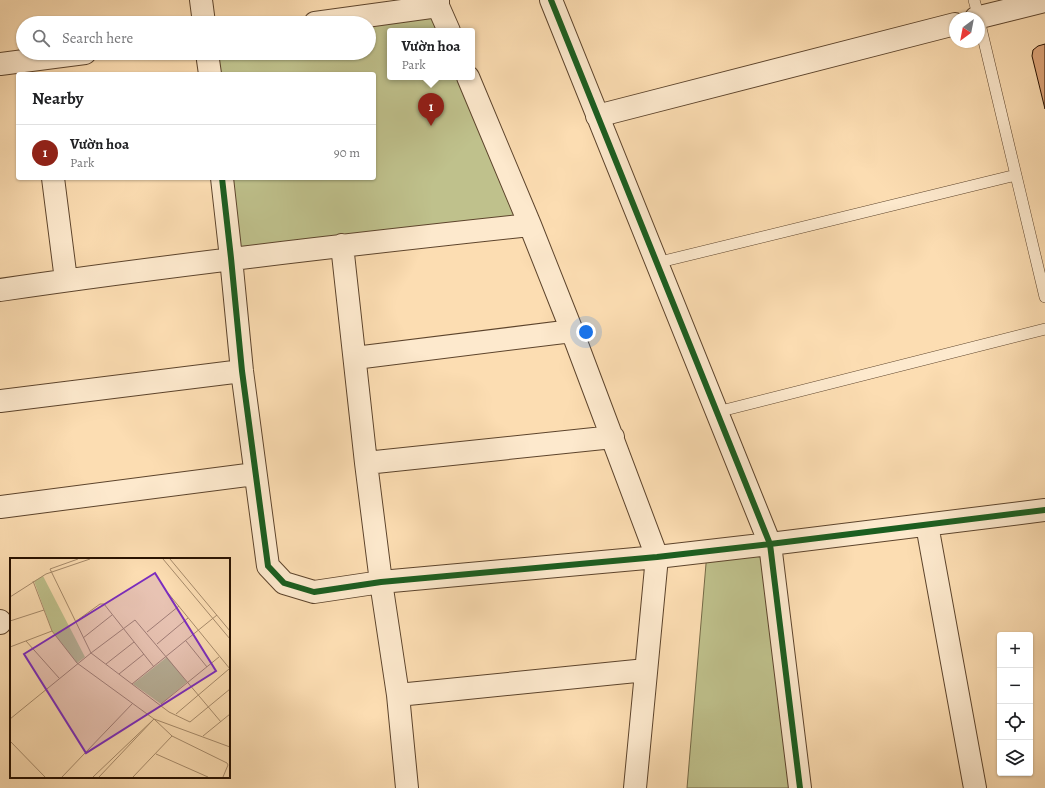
<!DOCTYPE html>
<html lang="en">
<head>
<meta charset="utf-8">
<style>
	body { margin:0; font-family:Alegreya,serif; background:#f6f6f6; color:#202124 }
	.controls { position:absolute; right:12px; bottom:12px; display:grid; overflow:hidden; border-radius:4px; box-shadow:0 1px 3px #0004 }
	.controls button { width:36px; height:36px; display:grid; place-items:center; padding:0; border:0; border-bottom:1px solid #e0e0e0; background:#fff; color:#202124; font:20px sans-serif }
	.compass { position:absolute; left:949px; top:12px; width:36px; height:36px; border-radius:50%; background:#fff; box-shadow:0 1px 3px #0004; rotate:212deg }
	.you { position:absolute; left:586px; top:332px; width:14px; height:14px; margin:-10px; border:3px solid #fff; border-radius:50%; background:#1a73e8; box-shadow:0 0 0 6px #1a73e833 }
	.badge { display:grid; place-items:center; width:26px; height:26px; border-radius:50%; background:#8f2418; color:#fff; font-size:13px; font-weight:700 }
	.pin { position:absolute; translate:-50% -33px; filter:drop-shadow(0 1px 2px #0008) }
	.pin::after { content:''; position:absolute; top:21px; width:14px; height:12px; background:inherit; clip-path:polygon(0 0,100% 0,50% 100%) }
	.popup { position:absolute; left:387px; top:28px; width:88px; height:52px; box-sizing:border-box; display:grid; place-content:center; border-radius:4px; background:#fff; filter:drop-shadow(0 1px 3px #0005); font-size:13px; white-space:nowrap; color:#757577 }
	.popup b { font-size:15px; color:#202124 }
	.popup::after { content:''; position:absolute; left:50%; top:100%; margin-left:-8px; border:8px solid transparent; border-top-color:#fff }
	.list { margin:0; padding:0; list-style:none }
	h2 { display:flex; justify-content:space-between; align-items:center; height:52px; margin:0; padding:0 16px; font-size:17px }
	h2 small { font-size:13px; font-weight:400; color:#757577 }
	.list li { display:grid; grid-template-columns:26px 1fr auto; gap:12px; align-items:center; box-sizing:border-box; height:56px; padding:0 16px; border-top:1px solid #e0e0e0 }
	.list b { display:block; font-size:15px; white-space:nowrap }
	.list p { margin:0; font-size:13px; white-space:nowrap; color:#757577 }
	.list em { font-size:13px; font-style:normal; color:#757577 }
	.icon { flex:none; width:22px; height:22px; fill:none; stroke:currentColor; stroke-width:2; stroke-linecap:round; stroke-linejoin:round }
	.map { position:relative; flex:none; width:1045px; height:788px; overflow:hidden }
	.search { position:absolute; background:#fff; box-shadow:0 1px 3px #0004; left:16px; top:16px; width:360px; height:44px; display:flex; align-items:center; gap:10px; box-sizing:border-box; padding:0 14px; border-radius:22px; color:#757577; font-size:15px }
	.panel { position:absolute; background:#fff; box-shadow:0 1px 3px #0004; left:16px; top:72px; width:360px; height:108px; border-radius:4px }
	.map>svg:first-child { display:block }
</style>
</head>
<body>
<div class="map">
<svg width="1045" height="788" viewBox="0 0 1045 788">
	<rect width="100%" height="100%" fill="#fcddb2"/>
	<filter id="stains"><feTurbulence type="fractalNoise" baseFrequency=".005" numOctaves="4"/><feColorMatrix values="0 0 0 0 .2 0 0 0 0 .09 0 0 0 0 .02 0 0 0 .5 -.17"/></filter>
	<radialGradient id="worn" r=".72"><stop offset=".6" stop-color="#630" stop-opacity="0"/><stop offset="1" stop-color="#630" stop-opacity=".3"/></radialGradient>
	<path fill="#bfc18c" stroke="#746946" d="M438 8 448 31H390V77H467L528 224 233 257 223 178H374V74H211L208 53H369V23Z
		M770 545 799 788H687L707 552Z"/>
	<path fill="#e0a77c" stroke="#281100" d="M1045 44V109L1032 56 1033 50 1038 46Z"/>
	<g fill="none" stroke-linecap="round" stroke-linejoin="round">
		<defs>
			<path id="lane" d="M974 0 979 18
				M979 20 1045 297
				M656 263 1016 175
				M717 412 1045 329"/>
			<path id="street" d="M201 0 204 23
				M438 0V6L449 31
				M551 0 770 544 800 788
				M976 18 1045 1
				M315 23 438 6
				M207 53 210 74
				M0 64 85 53
				M468 77 530 225 572 331 657 557 635 788
				M597 116 955 24
				M53 178 66 280
				M222 178 231 258 242 371 268 566 284 583 314 592 381 582 657 557 770 544 1045 510
				M342 245 366 463 381 582 398 695 407 788
				M0 290C176 264 353 244 530 225
				M355 358 572 331
				M0 401 242 371
				M366 463 613 437
				M0 507 255 474
				M927 525 975 788
				M0 621V623
				M398 695 646 670"/>
		</defs>
		<use href="#lane" stroke="#5d442c" stroke-width="12"/>
		<use href="#street" stroke="#5d442c" stroke-width="24"/>
		<use href="#lane" stroke="#fde9cd" stroke-width="11"/>
		<use href="#street" stroke="#fde9cd" stroke-width="22"/>
		<defs>
			<path id="cycleway" d="M551 0 770 544 800 788
				M222 178 231 258 242 371 268 566 284 583 314 592 381 582 657 557 770 544 1045 510"/>
		</defs>
		<use href="#cycleway" stroke="#fde9cd" stroke-width="8"/>
		<use href="#cycleway" stroke="#1b5e20" stroke-width="6"/>
	</g>
	<g transform="translate(10 558)">
		<rect width="220" height="220" fill="#fcddb2"/>
		<path d="M33 18 75 99 67 105 42 73 24 23ZM157 99 177 124 151 146 123 126Z" fill="#bfc18c"/>
		<path fill="none" stroke="#a78b6b" stroke-width="1" d="M153 1 220 81M160 1 220 73M40 11 81 95 159 154 180 164 220 131M40 11 68 1M23 23 42 73 67 105 144 161 162 178 217 205 218 207 213 219M158 35 220 111M0 39 36 16 80 1M0 63 34 52M65 64 90 46H94L144 109M137 74 169 48M73 80 102 57M16 83 49 120M176 83 197 109M147 86 178 60M0 89 42 73M96 106 124 84M109 116 134 96M122 126 207 57M151 146 209 99M166 156 219 111M0 161 81 95 125 62 211 164M193 178 220 156M0 183 35 219M146 196 198 219M52 219 123 145M83 219 144 161 220 189M89 219 143 162M123 219 162 178"/>
		<path fill="#7b2cbf" fill-opacity="0.15" stroke="#7b2cbf" stroke-width="2" d="M145 15 206 113 76 195 14 96Z"/>
		<rect width="220" height="220" fill="none" stroke="#281100" stroke-width="2"/>
	</g>
	<rect width="100%" height="100%" filter="url(#stains)"/>
	<rect width="100%" height="100%" fill="url(#worn)"/>
</svg>
<div class="controls">
<button>+</button>
<button>−</button>
<button><svg class="icon" aria-label="locate" viewBox="0 0 24 24"><circle cx="12" cy="12" r="6"/><path d="M12 2v4M12 18v4M2 12h4M18 12h4"/></svg></button>
<button><svg class="icon" aria-label="layers" viewBox="0 0 24 24"><path d="M12 4l9 5-9 5-9-5zM3 14l9 5 9-5"/></svg></button>
</div>
<svg class="compass" viewBox="-18 -18 36 36"><path d="M0-13l5 13h-10z" fill="#e53935"/><path d="M0 13l5-13h-10z" fill="#757577"/></svg>
<div class="you"></div>
<div class="pin badge" style="left:431px;top:126px">1</div>
<div class="popup"><b>Vườn hoa</b>Park</div>
<div class="search"><svg class="icon" aria-label="search" viewBox="0 0 24 24"><circle cx="10" cy="10" r="6"/><path d="M15 15l6 6"/></svg>Search here</div>
<section class="panel">
<h2>Nearby<small></small></h2>
<ul class="list">
<li><span class="badge">1</span><div><b>Vườn hoa</b><p>Park</p></div><em>90 m</em></li>
</ul>
</section>
</div>
</body>
</html>
